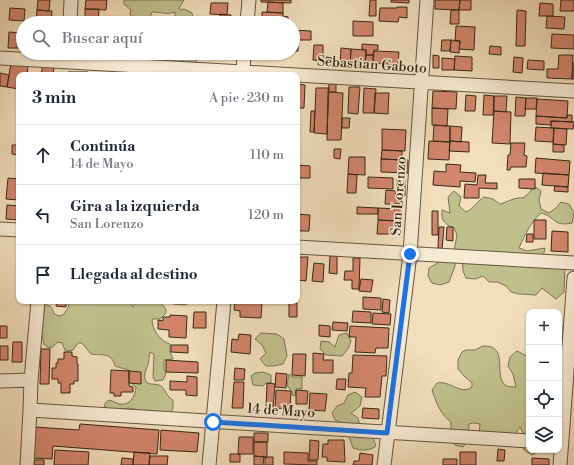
<!DOCTYPE html>
<html lang="es">
<head>
<meta charset="utf-8">
<style>
	body { margin:0; font-family:"Libre Bodoni",serif; background:#f6f6f7; color:#1f2937 }
	.controls { position:absolute; right:12px; bottom:12px; display:grid; overflow:hidden; border-radius:8px; box-shadow:0 1px 3px #0004 }
	.controls button { width:36px; height:36px; display:grid; place-items:center; padding:0; border:0; border-bottom:1px solid #e0e1e3; background:#fff; color:#1f2937; font:20px sans-serif }
	.stop { position:absolute; width:12px; height:12px; margin:-9px; border:3px solid #1a73e8; border-radius:50%; background:#fff }
	.stop.end { background:#1a73e8; border-color:#fff; box-shadow:0 1px 4px #0008 }
	.list { margin:0; padding:0; list-style:none }
	h2 { display:flex; justify-content:space-between; align-items:center; height:52px; margin:0; padding:0 16px; font-size:17px }
	h2 small { font-size:13px; font-weight:400; color:#747a83 }
	.list li { display:grid; grid-template-columns:26px 1fr auto; gap:12px; align-items:center; box-sizing:border-box; height:60px; padding:0 16px; border-top:1px solid #e0e1e3 }
	.list b { display:block; font-size:15px; white-space:nowrap }
	.list p { margin:0; font-size:13px; white-space:nowrap; color:#747a83 }
	.list em { font-size:13px; font-style:normal; color:#747a83 }
	.icon { flex:none; width:22px; height:22px; fill:none; stroke:currentColor; stroke-width:2; stroke-linecap:round; stroke-linejoin:round }
	.map { position:relative; flex:none; width:574px; height:465px; overflow:hidden }
	.search { position:absolute; background:#fff; box-shadow:0 1px 3px #0004; left:16px; top:16px; width:284px; height:44px; display:flex; align-items:center; gap:10px; box-sizing:border-box; padding:0 14px; border-radius:22px; color:#747a83; font-size:15px }
	.panel { position:absolute; background:#fff; box-shadow:0 1px 3px #0004; left:16px; top:72px; width:284px; height:232px; border-radius:8px }
	.map>svg:first-child { display:block }
</style>
</head>
<body>
<div class="map">
<svg width="574" height="465" viewBox="0 0 574 465">
	<rect width="100%" height="100%" fill="#f2debc"/>
	<filter id="stains"><feTurbulence type="fractalNoise" baseFrequency=".005" numOctaves="4"/><feColorMatrix values="0 0 0 0 .2 0 0 0 0 .09 0 0 0 0 .02 0 0 0 .5 -.17"/></filter>
	<radialGradient id="worn" r=".72"><stop offset=".6" stop-color="#630" stop-opacity="0"/><stop offset="1" stop-color="#630" stop-opacity=".3"/></radialGradient>
	<path fill="#bfc08d" stroke="#7a7452" d="M124 0H184L179 8 180 10 184 9 192 13 194 23H175V12C166 15 161 12 152 12L148 23H129L131 10 124 4Z
		M171 53H200L196 62 194 71 178 70 170 75Z
		M534 186 541 191 539 200 541 209 549 213 556 208 561 202 569 204 574 213 572 223C552 227 557 217 541 213 530 223 525 235 519 248L527 251 545 248 543 257 565 266 564 292 556 299 542 288 536 295 519 294 511 292 506 286 497 282H489L483 276 475 279 466 278 463 271 462 254 454 251 457 235 454 228C444 224 441 220 442 210L450 213 448 197 454 191 461 197 459 206 466 212C475 208 476 202 484 197L493 199 500 204C508 202 514 197 523 198L529 193Z
		M455 257V266L449 282 440 285 432 283 428 276 429 268 436 264 442 258Z
		M70 301H129L133 307 136 301H159L166 309V313L160 319H152C152 330 160 341 170 344V352L173 359 164 360V370L166 373 163 380 155 381 153 377 154 354 150 352C149 356 149 361 148 365 145 371 143 377 147 383 151 385 159 383 162 387 167 392 166 396 173 400V408L170 416 128 408 119 410 107 409 104 406 106 402 110 400C113 401 116 403 119 404 130 406 135 397 136 387L133 385 131 371 115 366C111 351 101 356 91 354L82 343H78L73 350 69 351 65 350 62 343 58 342 51 348 47 347 44 344 42 335 34 333 43 305C51 304 52 308 54 314L59 316 63 315 68 308Z
		M168 301H189V303L185 305 173 304Z
		M559 326 564 327C568 336 565 348 560 356L563 362 559 392Z
		M261 333 277 334 284 339 287 356 283 364 274 366H266L260 359 266 353 262 345 255 339Z
		M347 333 351 341 348 349 342 356 326 355 320 349 321 341 329 342 335 347 339 335Z
		M483 346C509 345 494 373 504 384 507 387 512 387 516 387L513 374 508 366 510 357 517 351 529 357V450H541L532 455 524 450 521 442 524 435 520 427 515 434 513 443 505 446 498 442 479 434 480 424 473 423 469 424 468 440 463 447 455 445 451 438V422C440 414 436 402 432 390L437 383C450 380 461 396 472 387V383L464 376 458 369V360L462 352 466 350H475Z
		M263 372 271 375V383H266L263 386 253 385 251 376 255 373Z
		M289 374 293 377H302V389H296L295 396 292 395V392L287 385Z
		M355 392 362 397 360 406 351 413 358 418 360 426H351L335 420 332 413 337 406 344 403 348 395Z
		M353 432 372 435 376 446C370 451 361 451 353 448L349 437Z"/>
	<path fill="#d2866d" stroke="#362816" d="M38 0H50L49 11 37 10Z
		M86 0H107L106 10 85 9Z
		M261 0H291V3L261 2Z
		M370 0H376V16H369Z
		M391 0H409V3L391 2Z
		M435 0H460L459 10 435 9Z
		M460 0H471V10H459Z
		M561 0H574V11H560Z
		M268 2 283 3V13L267 12Z
		M211 3H228L227 15 210 14Z
		M540 3 553 4V16H539Z
		M397 7H407V18L399 17 398 22 379 21 380 8H397Z
		M10 8 25 9 24 21 9 20Z
		M85 9H99L98 23H85Z
		M37 10 52 11 51 23H36Z
		M451 10H459V24H450Z
		M517 10 526 11 525 46H516Z
		M262 12 283 13V16L288 17V23H276V21L262 20Z
		M220 14 231 15V23H220Z
		M547 16 565 17 564 29 546 28Z
		M264 20 276 21V23H264Z
		M353 21 373 22V36H353Z
		M456 26 475 27 474 50 459 49 460 41H455Z
		M293 30 311 31V40H293Z
		M9 32 21 33 20 48H8Z
		M552 34 574 35V49L551 48Z
		M442 40H451L450 51H441Z
		M451 40 460 41 459 53 450 52Z
		M362 44 378 45V50H374L373 55H366V50L362 49Z
		M293 45H298V51H293Z
		M314 45H323V61L313 60Z
		M490 46 501 47V55L489 54Z
		M341 48 351 49 350 67 340 66Z
		M351 49 366 50 365 66 350 65Z
		M374 51 399 52 398 65 373 63Z
		M155 53H165V56L155 55Z
		M202 53H216V56H202Z
		M366 55H373V63H365Z
		M433 55 439 56V68H433Z
		M559 55H573L572 79 547 78V69H558Z
		M455 56 472 57V71L454 70Z
		M326 57 332 58 331 64H326Z
		M514 57 523 58 522 73 513 72Z
		M442 58 455 59 454 70H442Z
		M528 60 544 61V70L527 69Z
		M11 63 28 66 27 75H19V89L7 87Z
		M573 63H574V79H572Z
		M43 64 54 67 53 75H41Z
		M68 72H88L89 75H68Z
		M0 73 9 75 7 87 0 86Z
		M297 84 305 85 304 108H297Z
		M329 84H336V92H328Z
		M349 87H360L358 114 348 113Z
		M316 88H329L327 134 314 133Z
		M364 88 376 89 374 113H363Z
		M433 91 457 92 456 109 432 108Z
		M328 92 343 93 341 140H327Z
		M375 93H389L388 114 374 113Z
		M466 95 476 96 475 111H465Z
		M484 95 494 96 493 115H483Z
		M494 96H507L506 112 494 111Z
		M516 97 526 98 525 116H515Z
		M526 98H537L536 109H525Z
		M537 99 568 101 567 118 536 116Z
		M432 108 448 109 447 126 432 125Z
		M311 111H315L314 132H310Z
		M494 111 511 112 510 144 492 143Z
		M567 115H572V122L551 121V125L536 124V116L567 118Z
		M342 118H350L349 128H342Z
		M551 121 574 122 573 129 551 128Z
		M434 125 450 126V142L433 141Z
		M450 126 462 127 461 142 450 141Z
		M536 127 554 128 553 142 535 141Z
		M554 128 567 129 566 145 553 144Z
		M382 129 406 130 405 151 382 150Z
		M429 141 450 142 449 160 428 159Z
		M450 141 469 142V152L449 151Z
		M511 143H525L524 155 527 156 526 167H511L510 170H507L508 155H510Z
		M553 144 564 145V152H553Z
		M12 145H19V155L12 154Z
		M334 149H341L340 159 334 158Z
		M382 150 402 151V160L381 159Z
		M349 157H365V175L348 174Z
		M536 158 570 161 569 175 535 173Z
		M381 159 408 160V173L381 172Z
		M446 164 461 165 460 172 476 173 475 182 460 181V187L433 185 434 171 446 172Z
		M297 165 310 166V178H297Z
		M543 173 569 175 568 187 542 185Z
		M348 174 357 175 356 193H347Z
		M478 175H486L485 183H497V189L479 188V198H464L465 184 477 185Z
		M368 177 393 178V189L368 188Z
		M8 178 19 179V200L6 199Z
		M397 179H405V196H396Z
		M519 179H535V189L519 188Z
		M555 186 568 187V192L554 191Z
		M386 190 396 191V196H400V204H385Z
		M7 205 19 206V220L6 219Z
		M357 207 378 208V214H357Z
		M378 208 401 209V221L378 220Z
		M432 211H438V235H432Z
		M297 214 310 215 309 231H297Z
		M378 220 396 221 395 234H377Z
		M534 220H546V239H534Z
		M439 227H444L442 249 438 248Z
		M447 227H453V241L446 240Z
		M552 231 568 232V252L551 251Z
		M527 234H533V242H526Z
		M330 256H337V274L329 273Z
		M297 257H308L306 281 297 280Z
		M353 258H360L359 289H352V280H344L345 271H353Z
		M314 263 324 264 323 282 312 281Z
		M361 279 373 280 371 292 359 291Z
		M363 297 381 298V310L363 309Z
		M383 299 390 300 389 313 382 312Z
		M57 301H66V307L56 306Z
		M235 301 262 303 261 318 240 317V311L234 310Z
		M289 303H297V317H289Z
		M353 311 371 312V323L352 322Z
		M194 312H206V328H193Z
		M373 313 391 314 390 325 372 324Z
		M170 315 187 316 186 338 169 337V330L158 329V320L163 321V317H170Z
		M333 322 348 323 347 331 332 330Z
		M319 325 330 326V337L319 336Z
		M0 326H7V338H0Z
		M350 326 389 328 388 348H376L375 353 355 352 356 337H349Z
		M239 334 251 335 250 354 231 352 232 339 238 340Z
		M13 342H22V362H12Z
		M171 345H188V353L171 352Z
		M0 346H8V360H0Z
		M41 349H50L49 384H40Z
		M64 352H72V356L77 357V364H78V381H74V384H70V393H61V383H58V379H52V368H56V363H58V359H64Z
		M313 353 324 354 323 360H333V373H313Z
		M293 354H306L305 376 292 375Z
		M353 355 387 356 386 376H382L380 397H365L366 388 348 387 349 373H352Z
		M166 360 198 362V373L166 372Z
		M235 368 245 369 244 380H234Z
		M111 370 129 371V386L133 387V392H121V396H114V393H110Z
		M129 371 141 372V384L129 383Z
		M276 373 287 374 286 388 275 387Z
		M187 376 197 377V396L186 395V390H170V381L187 382Z
		M337 379H346L345 390 336 389Z
		M234 382H244L243 408H232Z
		M267 383 275 384 273 408H266Z
		M276 390 291 391 290 409 275 408Z
		M296 390 308 391 307 404H296Z
		M310 393 327 394 325 411 309 410Z
		M363 408 379 409V419L362 418Z
		M80 424 159 430 157 454 53 446 52 459 32 458 35 427 79 430Z
		M161 430 199 433 197 452 160 450Z
		M254 433H268V442H254Z
		M239 437H253V454H238Z
		M310 440 319 441 318 460H309Z
		M328 440H344L345 462 327 461V457H322L323 444H328Z
		M254 442H267V457L254 456Z
		M498 449 505 450 504 461H497Z
		M55 450 89 452 88 465H54Z
		M134 452 150 453 149 465H133Z
		M284 452 308 453V461H317V465L284 464Z
		M460 452H476V465H460Z
		M360 453 373 455 372 465H353L354 461H359Z
		M230 454H240V462H230Z
		M150 456H168L167 465H149Z
		M254 456 264 457 263 465H254Z
		M265 457H273V465H265Z
		M122 458 133 459V465H121Z
		M532 458 549 459V465H532Z
		M443 459H457V465H443Z
		M35 460H44V465H34Z"/>
	<g fill="none" stroke-linecap="round" stroke-linejoin="round">
		<defs>
			<path id="minor" d="M70 23 71 0
				M247 23 249 0
				M0 58C191 68 383 81 574 91
				M243 75 244 53
				M0 229 19 230
				M297 247 574 263
				M0 381 31 380
				M30 410 529 441
				M27 465 30 410 31 380 38 301
				M209 465 224 301
				M384 465 410 254 427 0
				M560 465 574 278"/>
		</defs>
		<use href="#minor" stroke="#655640" stroke-width="15"/>
		<use href="#minor" stroke="#f7ead3" stroke-width="13"/>
	</g>
	<g fill="none" stroke-linecap="round" stroke-linejoin="round">
		<path stroke="#1a73e8" stroke-width="5" d="M213 422 387 433 410 254"/>
	</g>
	<g text-anchor="middle" stroke-width="3" stroke-linejoin="round" paint-order="stroke">
		<g font-size="14" fill="#362816" stroke="#f7ead3">
			<text transform="translate(372 64) rotate(4)" y="5">Sebastian Gaboto</text>
			<text transform="translate(398 196) rotate(-86)" y="5">San Lorenzo</text>
			<text transform="translate(281 410) rotate(4)" y="5">14 de Mayo</text>
		</g>
	</g>
	<rect width="100%" height="100%" filter="url(#stains)"/>
	<rect width="100%" height="100%" fill="url(#worn)"/>
</svg>
<div class="controls">
<button>+</button>
<button>−</button>
<button><svg class="icon" aria-label="locate" viewBox="0 0 24 24"><circle cx="12" cy="12" r="6"/><path d="M12 2v4M12 18v4M2 12h4M18 12h4"/></svg></button>
<button><svg class="icon" aria-label="layers" viewBox="0 0 24 24"><path d="M12 4l9 5-9 5-9-5zM3 14l9 5 9-5"/></svg></button>
</div>
<div class="stop" style="left:213px;top:422px"></div>
<div class="stop end" style="left:410px;top:254px"></div>
<div class="search"><svg class="icon" aria-label="search" viewBox="0 0 24 24"><circle cx="10" cy="10" r="6"/><path d="M15 15l6 6"/></svg>Buscar aquí</div>
<section class="panel">
<h2>3 min<small>A pie · 230 m</small></h2>
<ul class="list">
<li><svg class="icon" aria-label="ahead" viewBox="0 0 24 24"><path d="M12 20V5M6 11l6-6 6 6"/></svg><div><b>Continúa</b><p>14 de Mayo</p></div><em>110 m</em></li>
<li><svg class="icon" aria-label="left" viewBox="0 0 24 24"><path d="M17 20v-9H6M10 6l-5 5 5 5"/></svg><div><b>Gira a la izquierda</b><p>San Lorenzo</p></div><em>120 m</em></li>
<li><svg class="icon" aria-label="arrive" viewBox="0 0 24 24"><path d="M6 21V4h12l-3 4 3 4H6"/></svg><div><b>Llegada al destino</b></div></li>
</ul>
</section>
</div>
</body>
</html>
